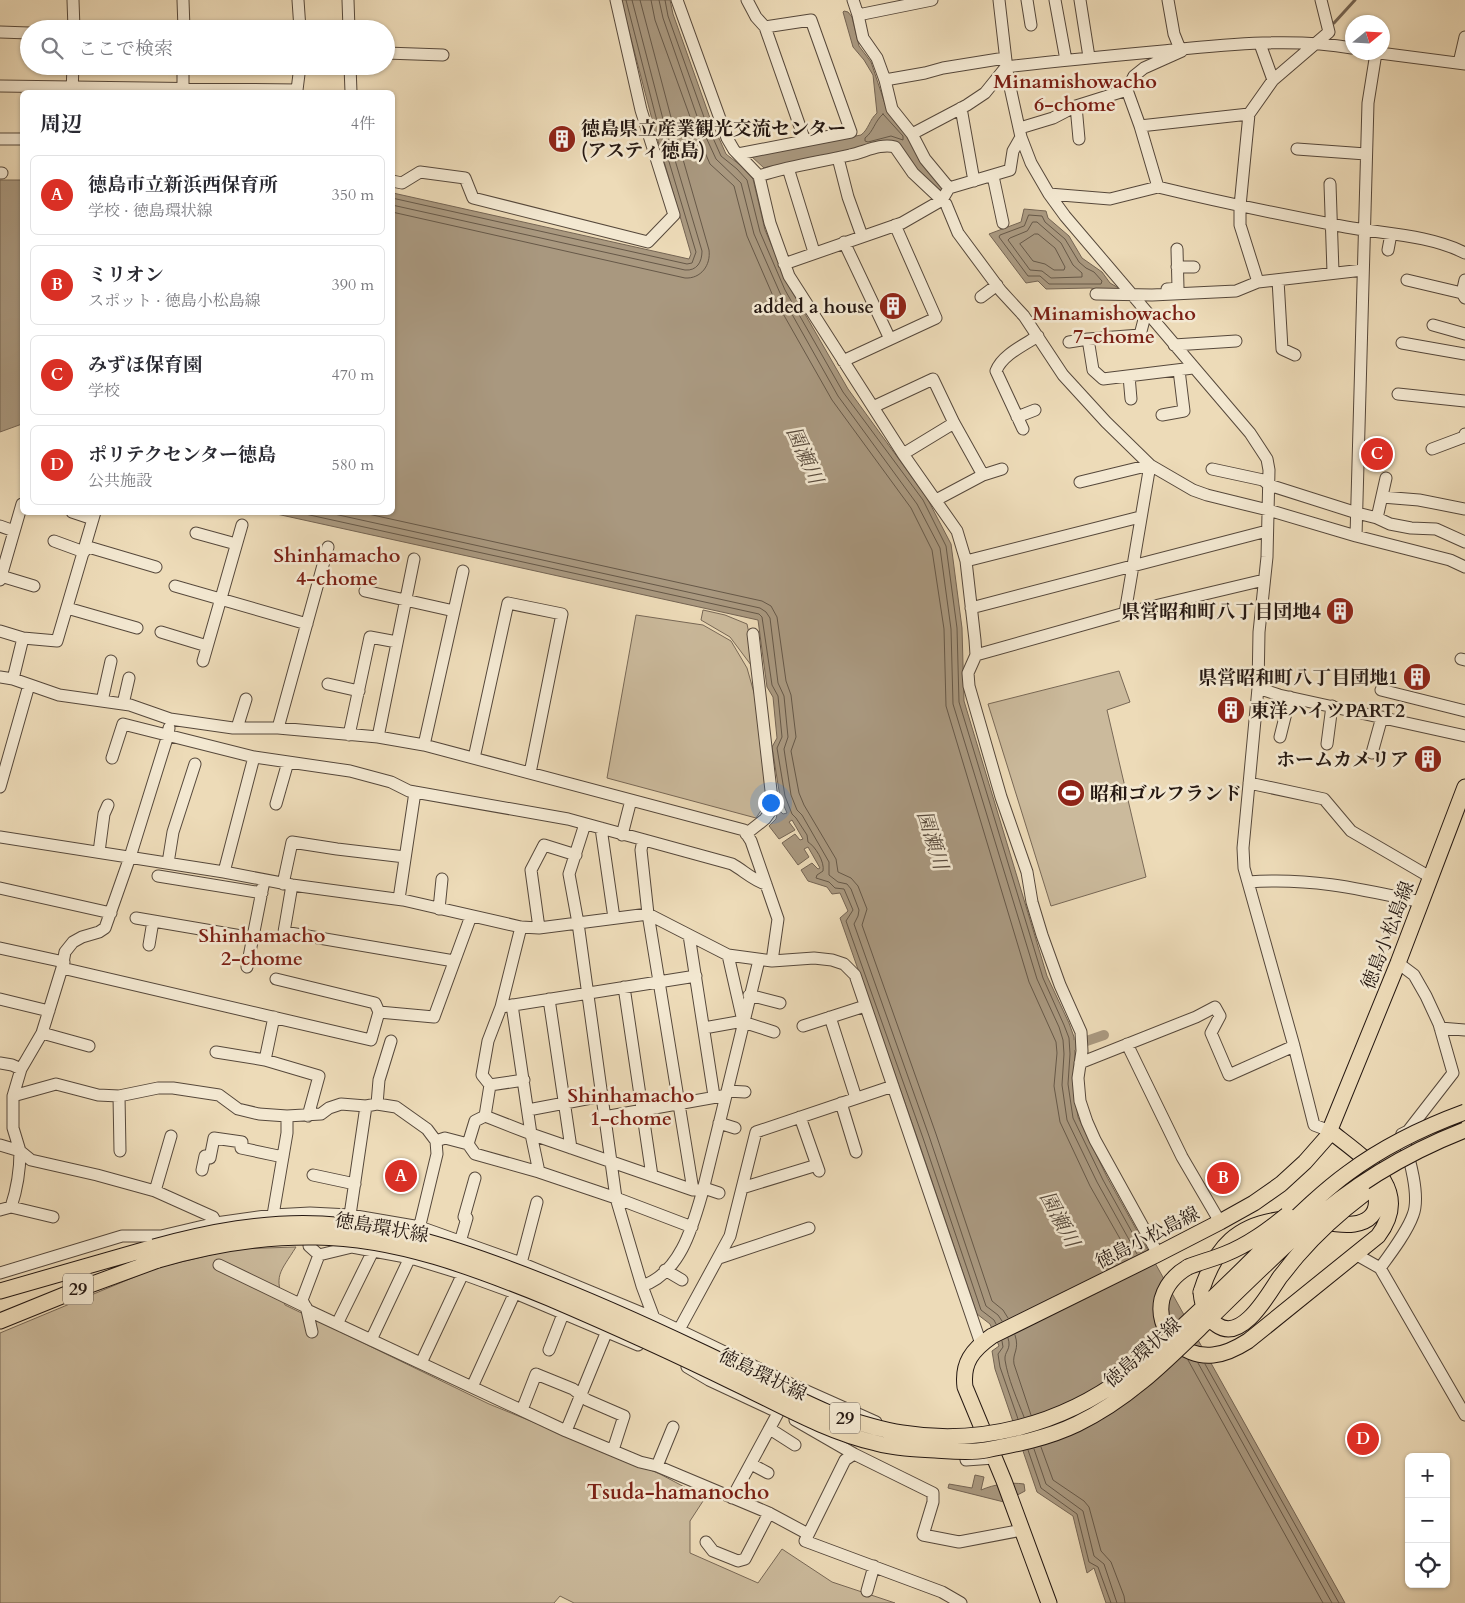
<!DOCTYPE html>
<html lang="ja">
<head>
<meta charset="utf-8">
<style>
	body { margin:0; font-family:Cardo,"Noto Serif JP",serif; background:#f2f2f3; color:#2b2b33 }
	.controls { position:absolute; right:15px; bottom:15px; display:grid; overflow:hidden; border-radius:8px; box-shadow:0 1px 4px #0004 }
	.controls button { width:45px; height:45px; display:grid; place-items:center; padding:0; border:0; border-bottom:1px solid #e1e1e2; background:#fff; color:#2b2b33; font:25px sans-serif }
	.compass { position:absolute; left:1345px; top:15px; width:45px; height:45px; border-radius:50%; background:#fff; box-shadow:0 1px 4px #0004; rotate:72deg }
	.you { position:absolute; left:770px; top:802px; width:18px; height:18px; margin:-12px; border:4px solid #fff; border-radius:50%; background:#1a73e8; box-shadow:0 0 0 8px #1a73e833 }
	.badge { display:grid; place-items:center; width:32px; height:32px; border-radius:50%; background:#d93025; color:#fff; font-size:16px; font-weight:700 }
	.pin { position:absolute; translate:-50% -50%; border:2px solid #fff; box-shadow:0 1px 5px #0006 }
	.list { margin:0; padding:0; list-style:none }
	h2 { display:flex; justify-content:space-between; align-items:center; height:65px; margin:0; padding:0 20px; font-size:21px }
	h2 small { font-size:16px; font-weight:400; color:#7c7c81 }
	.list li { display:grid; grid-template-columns:32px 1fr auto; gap:15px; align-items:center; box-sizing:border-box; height:80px; margin:0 10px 10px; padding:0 10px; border:1px solid #e1e1e2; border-radius:8px }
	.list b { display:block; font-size:19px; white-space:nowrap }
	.list p { margin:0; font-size:16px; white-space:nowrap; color:#7c7c81 }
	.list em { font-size:16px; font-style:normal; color:#7c7c81 }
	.icon { flex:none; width:28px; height:28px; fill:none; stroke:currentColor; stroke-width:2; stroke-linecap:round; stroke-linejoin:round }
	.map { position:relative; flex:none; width:1465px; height:1603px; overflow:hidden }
	.search { position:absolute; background:#fff; box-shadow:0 1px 4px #0004; left:20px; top:20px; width:375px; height:55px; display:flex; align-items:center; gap:12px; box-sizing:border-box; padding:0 18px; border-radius:28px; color:#7c7c81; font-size:19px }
	.panel { position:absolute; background:#fff; box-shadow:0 1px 4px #0004; left:20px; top:90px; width:375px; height:425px; border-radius:8px }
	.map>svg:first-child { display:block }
</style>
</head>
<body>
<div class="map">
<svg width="1465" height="1603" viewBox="0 0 1465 1603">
	<rect width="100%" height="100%" fill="#eddbb8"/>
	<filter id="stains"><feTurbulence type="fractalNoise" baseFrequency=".004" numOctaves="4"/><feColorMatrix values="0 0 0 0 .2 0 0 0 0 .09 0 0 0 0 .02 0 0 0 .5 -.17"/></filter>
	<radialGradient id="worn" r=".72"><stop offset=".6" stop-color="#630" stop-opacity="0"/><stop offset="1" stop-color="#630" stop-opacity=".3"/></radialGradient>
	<path fill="#cbba9c" stroke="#786856" d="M703 610 725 615 747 624 752 648 751 665 730 637 701 620Z
		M636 615 703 625 731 641 747 668 760 714 768 800 756 818 607 778Z
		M1119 671 1130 702 1107 710 1146 877 1051 906 988 704Z
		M296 1247C280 1273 273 1275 285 1305L489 1404 660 1474 705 1498 690 1521V1553L758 1583 782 1549 832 1582 895 1603H574L560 1596 554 1603H0V1333L156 1268 235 1249Z"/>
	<path fill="#a9987f" stroke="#746453" d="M621 0H670L673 14 710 118 726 154 740 165 753 179 765 230 790 288 848 389 927 498 951 544 962 628 964 701 1047 976 1069 1023 1074 1037 1075 1054 1073 1084 1078 1117 1107 1177 1345 1603H1106L1094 1568 1087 1573 1073 1516 1037 1492 995 1369 992 1351 999 1346 990 1324 977 1314 918 1140 840 918 848 911 840 893 832 894 827 887 808 881 801 870 812 863 818 869 820 868 808 847 804 849 809 857 798 865 782 843 795 834 800 840 803 839 792 820 789 822 795 830 779 839 769 826 776 819 778 809 783 814 787 813 780 797 772 747 777 738 773 697 767 687 758 620 272 513 392 512 393 193 689 259 691 254 654 127Z
		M844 11 848 12 852 17 859 46 871 62 887 110 910 136 943 188 939 193 922 178 903 150 808 159 764 168 751 156 861 135C869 129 869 120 877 113L873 75 864 60 853 47 843 12Z
		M0 180H22V424L0 432Z
		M1024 209 1046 211 1048 218 1069 236 1082 258 1102 272 1110 283 1122 290 1118 292 1090 288 1046 289 1038 281 1026 283 989 234 1021 222Z
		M975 1475 984 1477 981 1490C995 1484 1010 1482 1024 1484L1025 1491 1004 1502 948 1488 949 1484 972 1488Z"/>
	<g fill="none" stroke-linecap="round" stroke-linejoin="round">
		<path stroke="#665848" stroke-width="1" d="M651 0 655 20 693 125 710 164 734 186 747 236 773 296 832 400 911 508 932 550 944 629 946 706 1029 982 1056 1042 1057 1053 1054 1086 1060 1122 1090 1186 1131 1258
			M659 0 663 18 699 122 716 159 741 183 754 234 780 293 838 396 917 504 940 548 951 629 953 704 1037 979 1059 1027 1063 1040 1064 1054 1062 1085 1067 1120 1097 1182 1137 1254
			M665 0 668 16 705 120 721 156 737 169 747 180 760 232 785 290 843 392 923 500 946 546 957 628 959 702 1043 978 1064 1025 1069 1038 1070 1054 1068 1084 1073 1118 1103 1180 1143 1252
			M883 114 903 136V140L891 136 868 142 865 141V138C874 131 874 122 883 114Z
			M392 198 687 264 692 263 696 252 658 125 626 0
			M392 205 685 270C697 271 702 262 702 251L664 123 632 0
			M392 212 685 278C701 279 711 265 709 250L672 121 640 0
			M1029 215 1042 216 1045 222 1065 239 1079 262 1086 268 1094 272 1102 281 1101 284H1049L1040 276H1028L999 237 1000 235 1024 226Z
			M1033 222H1037L1061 243 1073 265 1082 273V277L1051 278 1042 271 1030 270 1008 240 1010 238 1027 231Z
			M1035 234H1038L1055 248 1065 267 1064 270H1054L1045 264 1033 261 1020 244Z
			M296 512 759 614 762 617 772 685 778 696 782 737 777 748 785 796 792 814 796 818 807 835 808 842C815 846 825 862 823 871L817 875 816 878 829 882 835 888 844 889 853 910 846 921 923 1138 981 1310 994 1320 996 1324
			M325 512 760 608 766 612 770 618 778 683 784 696 788 737 784 749 791 795 797 810 802 815 829 862V875L838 882 847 884 851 889 859 910 858 916 854 924 929 1136 986 1306 998 1315 1002 1321
			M359 512 762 601 771 606 777 617 786 681 791 695 796 737 791 751 799 793 804 805 836 859 838 872 851 878 858 886 867 909 862 925 936 1134 992 1301 1003 1310 1008 1318
			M1015 1335C1020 1350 1012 1353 1014 1364L1031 1415
			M1008 1338C1012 1350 1004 1351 1005 1360 1008 1379 1017 1399 1024 1417
			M1002 1341 1003 1347 998 1354 1000 1367 1018 1419
			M1188 1360 1323 1603
			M1198 1363 1332 1603
			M1205 1364 1339 1603
			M1041 1447 1053 1480 1084 1501 1089 1507 1101 1551 1111 1562 1124 1596 1125 1603
			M1034 1449 1046 1484 1083 1511 1094 1556 1104 1564 1117 1603
			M1028 1450 1041 1488 1077 1514 1089 1562 1098 1567 1111 1603"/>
		<path stroke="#746453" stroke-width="3" d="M1334 23 1355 0"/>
		<path stroke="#a9987f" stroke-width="10" d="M1075 1045 1104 1035"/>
		<defs>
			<path id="minor" d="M73 0 74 29
				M183 0 184 29
				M298 0 300 29
				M348 0 349 29
				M677 0 727 138 734 150 759 176 770 223 789 276 903 454 957 531 966 561 975 640 976 655 968 673 969 686 1001 797 1027 872 1032 902 1042 935 1060 985 1081 1032 1082 1051 1078 1078 1080 1101 1087 1122 1095 1140 1158 1254
				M853 0 858 15 863 38 877 58 885 80 892 109 912 134 925 159 949 188
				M999 0 1008 78 1021 137 1031 163 1049 194 1065 216 1250 433 1267 459 1269 470 1267 557 1259 632 1258 688 1243 848 1244 868 1294 1046 1314 1125 1330 1131
				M1027 0 1031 25
				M1055 0 1066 60
				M1080 0 1089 57
				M1168 0 1174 34 1180 49
				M858 15 932 0
				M765 27 805 141
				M0 32 29 33
				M1260 44 1273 80
				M1372 52 1465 64
				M386 53 443 55
				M1459 63 1465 37
				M350 66 351 92
				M885 80 925 73 943 68 1005 58
				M0 86 297 90
				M72 92 73 66
				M183 92V66
				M295 92 297 90 300 66
				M1076 106 1079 139
				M961 108 974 181
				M1140 126 1249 114
				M1020 128 1053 118 1076 106 1127 90 1134 76 1144 68 1182 51
				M912 134 967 105 985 93 1006 67C1062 60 1118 55 1173 50 1230 44 1296 38 1352 48
				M0 139H22
				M1297 149 1366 154
				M738 154 851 132 811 20 765 27 756 17 747 0
				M838 158 848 197 862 236
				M788 168 814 252
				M0 173H2
				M759 176C789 166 820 162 850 155 865 152 880 143 895 147L913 173 946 204 958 233 1001 291 1024 316 1063 375 1106 422 1150 465 1193 490 1207 495 1268 510 1356 536 1450 560 1465 567
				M993 176 1003 223
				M392 181 402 183 420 172 465 178 473 198 648 242 674 215 641 110 616 0
				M1330 184 1333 272
				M1158 187C1220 202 1283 215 1346 227 1385 234 1429 235 1465 253
				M1049 194 1110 199 1158 187 1140 126 1127 90
				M844 242 890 339
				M1388 250 1391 234
				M784 264 902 223 942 200 949 188 1010 170 1013 151 1021 137
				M1177 267H1194
				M1278 280 1282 349 1295 355
				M1407 280 1462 293
				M1465 280 1462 293 1465 298
				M1258 282 1240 225V206L1249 114 1273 80 1329 32 1321 0
				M1167 289 1178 288 1177 249
				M1096 294 1152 295 1236 291 1258 282 1363 270
				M981 297 997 285
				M1146 312 1140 335 1088 339 1093 370 1103 379 1193 368
				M1433 325 1465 334
				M1069 342 1088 339
				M1402 343 1465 354
				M1174 345 1236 341
				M843 361 936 318 895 225
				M1129 376 1131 399
				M1398 394 1465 401
				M873 407 933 379 954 423 983 475 936 500
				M1162 415 1184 411 1179 370
				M1017 417 1035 410
				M1023 429 996 371C1002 355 1024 345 1038 336
				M1432 449 1464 437 1465 434
				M903 454 954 423
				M1212 469 1263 480 1269 485 1357 513 1377 518 1390 524 1411 528 1436 529 1465 542
				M983 475 1002 469
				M1080 482 1150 465 1125 613
				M1382 497 1419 500 1465 509
				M72 512 93 519
				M1377 518 1386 478
				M0 526 14 531
				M196 533 236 544
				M1356 536 1368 103 1376 53
				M54 541 84 552
				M85 546 156 567
				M966 561 1140 517
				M1 576 34 586
				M0 580 22 504
				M175 586 307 624
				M365 591 454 611
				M67 608 137 628
				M971 608 1267 531
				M0 631 23 638 57 641 95 512
				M161 632 207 646
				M976 655 1125 613 1264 580
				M1461 659 1465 660
				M203 661 242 525
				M0 677 13 679 59 695 130 705 170 719 233 728H278L378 737 424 745 744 830 751 841 778 919 772 961
				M13 679 23 638
				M328 684 359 691
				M1258 688 1279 695 1465 736
				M1381 690 1465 711
				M102 701 111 661
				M123 704 129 678
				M169 728 168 735 130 857 105 928 99 932 82 937 73 942 65 952 62 968 42 1033 21 1069 13 1096V1128L20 1151 31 1160 97 1175 155 1191 213 1217 216 1223
				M237 728 246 699
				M278 728 328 547
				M349 735 370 637 397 642
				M378 737 414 559
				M1280 737 1290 697
				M1327 744 1332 706
				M424 745 463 571
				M1372 753 1382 717
				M112 758 123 724 254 757 350 771 391 782 409 791 568 819 732 864C743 870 754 881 766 884
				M474 758 508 603 562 614 530 773
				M1249 783 1324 799 1351 831 1430 877
				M0 787 29 685
				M276 804 288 762
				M585 824 569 874 578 923 616 1198 642 1286 654 1318
				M601 828 614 918
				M746 834 765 819 773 808 753 634
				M622 835 631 800
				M0 837 224 872 292 885 403 900 521 927 539 928 648 914 728 955 772 961 814 958 832 960 844 964 855 975 981 1344
				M643 840 641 850 648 914 693 1190
				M99 852 104 814 108 805
				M168 863 173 832 195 764
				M224 872 254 757
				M158 876 262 893
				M1248 882C1310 877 1361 889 1421 902
				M283 884 292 842 337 849 405 857
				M292 885 284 932 454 961
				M0 888 111 913
				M399 899 415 792
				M439 909 442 879
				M136 918 253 938
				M521 927 501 1007 488 1041 482 1075 490 1085 485 1116 475 1121 468 1144 475 1154 539 1172 616 1198 692 1227
				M539 928 531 870 544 845 576 855
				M689 935 714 1096
				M149 945 153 921
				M0 948 64 962
				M247 967 263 886
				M62 968 371 1040 379 1012
				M276 979 375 1003 379 1012 434 1017 471 916
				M624 987 652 1176
				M749 995 780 1003
				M0 999 49 1011
				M549 999 571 1148
				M512 1005 531 1134 539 1172
				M501 1007 696 976
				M830 1017 856 1098
				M743 1022 774 1032
				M803 1026 865 1006
				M704 1028 743 1021 728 955
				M1440 1028 1465 1030
				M42 1033 89 1046
				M1127 1044 1182 1157 1220 1222
				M216 1052 265 1060 319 1076 308 1116
				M265 1060 274 1017
				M0 1063 12 1065 21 1069
				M1080 1063 1196 1017 1215 1007 1220 1016 1211 1033 1229 1075 1294 1046
				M490 1085 524 1080
				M727 1091 745 1092
				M13 1096 56 1084 98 1095 119 1096 158 1088H173L219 1095 238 1109 259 1114 287 1116 321 1114 329 1108 341 1104 366 1106
				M119 1096 120 1151
				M841 1103 856 1152
				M377 1104 396 1107 427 1129 436 1141 437 1154 418 1233
				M528 1110 602 1096
				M485 1116 531 1134 693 1190H699
				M604 1117 722 1096
				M800 1117 819 1171
				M719 1123 735 1128
				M436 1141 445 1138 468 1144
				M0 1145 20 1151C20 1171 17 1189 11 1207L0 1210
				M202 1170 205 1156 210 1158 214 1138 242 1142 241 1148 283 1157
				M313 1175 355 1184
				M704 1188 719 1193
				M742 1188 817 1165
				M155 1191 171 1136
				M11 1207 53 1217
				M273 1215 287 1133V1116
				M350 1215 366 1106 377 1104 379 1080 391 1041
				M309 1230V1246L319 1255 352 1247 411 1258 463 1274 515 1293 638 1345
				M460 1242 467 1218 464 1217 475 1178
				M319 1255 302 1300 307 1310 566 1431 640 1462 657 1466 769 1513 808 1534
				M1357 1255 1380 1268C1391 1253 1407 1232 1413 1215 1421 1195 1408 1154 1402 1134L1408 1131 1453 1073 1439 1024 1426 996 1414 975 1398 963
				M719 1258 809 1228
				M521 1263 537 1202
				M219 1265 306 1307
				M1380 1268 1465 1415
				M665 1270 682 1280
				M0 1273 122 1236H161L216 1223 273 1215 310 1213 350 1215 420 1227 521 1263 654 1318 793 1385 876 1422
				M642 1286C681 1273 693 1225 703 1190L759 960
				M307 1310 312 1332
				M337 1324 373 1251 374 1244
				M675 1337 730 1236 756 1132 893 1086
				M371 1340 413 1251
				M549 1350 563 1314
				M421 1363 466 1267
				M687 1367 709 1380 771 1409
				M472 1387 517 1288
				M522 1410 536 1374 573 1389 587 1400 624 1416 613 1450
				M795 1420 854 1454
				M770 1429 795 1445
				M566 1431 609 1326
				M949 1437 965 1445 966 1460 994 1458
				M751 1464 768 1473
				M657 1466 673 1427
				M732 1498 785 1400
				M706 1542 713 1551 738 1561 745 1559 769 1513
				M867 1591 874 1566
				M961 1603 942 1592 805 1541 845 1460 854 1454 933 1493V1502L923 1535 959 1542 1022 1530"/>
			<path id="major" d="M1319 1221C1330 1223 1342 1226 1354 1224 1387 1219 1378 1188 1362 1170
				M1188 1267C1176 1274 1166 1285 1162 1299 1155 1330 1182 1358 1213 1355 1226 1354 1237 1348 1248 1341L1378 1236C1414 1188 1364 1158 1330 1131
				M0 1291 154 1247
				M1201 1292C1215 1247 1238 1223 1286 1219
				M0 1321 79 1289 158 1260
				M1049 1603 1004 1481 965 1387C962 1363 972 1350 992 1336L1158 1254 1220 1222 1254 1203 1281 1184 1305 1162 1327 1137 1398 963 1465 787"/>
		</defs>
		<use href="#minor" stroke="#56483b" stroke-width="13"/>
		<use href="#major" stroke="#241711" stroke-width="17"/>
		<use href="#minor" stroke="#f3e8d1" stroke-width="11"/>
		<use href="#major" stroke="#eddbb8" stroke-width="15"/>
		<defs>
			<path id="major-bridge" d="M154 1247C209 1232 265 1221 322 1224 387 1227 448 1246 509 1269 574 1293 637 1321 700 1351 743 1371 785 1394 829 1413 853 1421 877 1429 902 1433 981 1446 1062 1424 1126 1376 1144 1363 1160 1347 1177 1332 1204 1307 1230 1282 1256 1256 1286 1228 1315 1197 1348 1173 1383 1147 1424 1127 1465 1112
				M158 1260C210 1245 262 1236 316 1237 397 1238 475 1268 549 1298 612 1325 674 1353 735 1383 781 1405 827 1432 876 1443 895 1448 915 1449 935 1450 951 1451 969 1453 986 1450 1017 1444 1048 1438 1077 1424 1127 1400 1164 1363 1203 1325 1236 1293 1269 1260 1304 1229 1350 1187 1406 1153 1465 1130
				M1188 1267C1200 1262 1213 1259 1225 1254 1248 1245 1268 1230 1287 1215
				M1201 1292C1202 1303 1206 1318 1217 1325 1242 1343 1269 1293 1280 1277 1286 1270 1291 1263 1297 1256 1317 1233 1340 1212 1364 1194"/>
		</defs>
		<use href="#major-bridge" stroke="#241711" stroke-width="17" stroke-linecap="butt"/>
		<use href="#major-bridge" stroke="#eddbb8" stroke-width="15"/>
	</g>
	<defs>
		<symbol id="building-disc" viewBox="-11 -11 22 22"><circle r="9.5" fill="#8f2418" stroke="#f3e8d1"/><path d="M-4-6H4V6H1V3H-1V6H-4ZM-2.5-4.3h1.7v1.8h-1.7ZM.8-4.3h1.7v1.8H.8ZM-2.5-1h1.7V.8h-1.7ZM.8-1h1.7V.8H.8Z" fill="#fff"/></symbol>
		<symbol id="stadium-disc" viewBox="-11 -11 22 22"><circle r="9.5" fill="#8f2418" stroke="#f3e8d1"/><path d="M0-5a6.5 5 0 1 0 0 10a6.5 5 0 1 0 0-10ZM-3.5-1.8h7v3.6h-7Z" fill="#fff"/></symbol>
	</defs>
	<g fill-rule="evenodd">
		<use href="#building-disc" x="546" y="123" width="32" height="32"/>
		<use href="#building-disc" x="877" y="290" width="32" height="32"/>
		<use href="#building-disc" x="1324" y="595" width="32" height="32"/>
		<use href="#building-disc" x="1401" y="661" width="32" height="32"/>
		<use href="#building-disc" x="1215" y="694" width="32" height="32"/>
		<use href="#building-disc" x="1412" y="743" width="32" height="32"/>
		<use href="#stadium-disc" x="1055" y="777" width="32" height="32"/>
	</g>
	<g text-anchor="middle" stroke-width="5" stroke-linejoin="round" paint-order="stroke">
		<g fill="#f3e8d1" stroke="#62564b" stroke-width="1">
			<rect x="63" y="1273.5" width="30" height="31" rx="4"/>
			<rect x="830" y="1402.5" width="30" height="31" rx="4"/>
		</g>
		<g font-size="18" font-weight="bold" fill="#241711">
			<text x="78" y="1295">29</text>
			<text x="845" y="1424">29</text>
		</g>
		<g font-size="19" font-weight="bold" fill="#241711" stroke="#f3e8d1" text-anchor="end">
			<text x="581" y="135" text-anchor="start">徳島県立産業観光交流センター<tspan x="581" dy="22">(アスティ徳島)</tspan></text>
			<text x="874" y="313">added a house</text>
			<text x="1321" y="618">県営昭和町八丁目団地4</text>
			<text x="1398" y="684">県営昭和町八丁目団地1</text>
			<text x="1250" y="717" text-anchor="start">東洋ハイツPART2</text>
			<text x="1409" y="766">ホームカメリア</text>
			<text x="1090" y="800" text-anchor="start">昭和ゴルフランド</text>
		</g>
		<g font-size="19" fill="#241711" stroke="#f3e8d1">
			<text transform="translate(1387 935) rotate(-69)" y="7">徳島小松島線</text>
			<text transform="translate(382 1227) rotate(10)" y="7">徳島環状線</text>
			<text transform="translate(1147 1237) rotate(-27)" y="7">徳島小松島線</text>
			<text transform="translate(1142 1352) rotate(-41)" y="7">徳島環状線</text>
			<text transform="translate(763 1374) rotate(26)" y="7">徳島環状線</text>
		</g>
		<g font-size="20" font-weight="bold" fill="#7a1f14" stroke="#f3e8d1">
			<text x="1075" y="88">Minamishowacho<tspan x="1075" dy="23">6-chome</tspan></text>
			<text x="1114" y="320">Minamishowacho<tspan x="1114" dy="23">7-chome</tspan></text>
			<text x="337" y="562">Shinhamacho<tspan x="337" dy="23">4-chome</tspan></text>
			<text x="262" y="942">Shinhamacho<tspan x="262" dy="23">2-chome</tspan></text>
			<text x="631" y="1102">Shinhamacho<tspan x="631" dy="23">1-chome</tspan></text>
		</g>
		<g font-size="20" font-style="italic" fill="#594b3d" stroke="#f3e8d1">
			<text transform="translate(805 455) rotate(66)" y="7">園瀬川</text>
			<text transform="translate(933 840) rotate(73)" y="7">園瀬川</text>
			<text transform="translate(1060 1219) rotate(62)" y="7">園瀬川</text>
		</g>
		<g font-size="21" font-weight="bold" fill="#7a1f14" stroke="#f3e8d1">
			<text x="678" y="1499">Tsuda-hamanocho</text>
		</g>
	</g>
	<rect width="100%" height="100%" filter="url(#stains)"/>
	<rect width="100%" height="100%" fill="url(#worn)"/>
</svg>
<div class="controls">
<button>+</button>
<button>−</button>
<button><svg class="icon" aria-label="locate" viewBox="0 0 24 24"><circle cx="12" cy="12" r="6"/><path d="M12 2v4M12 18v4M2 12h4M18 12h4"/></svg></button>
</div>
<svg class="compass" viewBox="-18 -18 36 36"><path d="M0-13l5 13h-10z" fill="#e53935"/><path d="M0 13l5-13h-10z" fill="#7c7c81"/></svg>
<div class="you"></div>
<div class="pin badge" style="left:401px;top:1176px">A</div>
<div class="pin badge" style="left:1223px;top:1178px">B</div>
<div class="pin badge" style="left:1377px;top:454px">C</div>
<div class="pin badge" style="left:1363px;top:1439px">D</div>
<div class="search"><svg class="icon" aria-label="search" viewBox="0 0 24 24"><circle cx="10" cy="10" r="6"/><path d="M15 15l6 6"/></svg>ここで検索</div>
<section class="panel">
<h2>周辺<small>4件</small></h2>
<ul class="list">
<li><span class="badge">A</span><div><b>徳島市立新浜西保育所</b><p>学校 · 徳島環状線</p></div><em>350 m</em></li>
<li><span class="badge">B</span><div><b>ミリオン</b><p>スポット · 徳島小松島線</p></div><em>390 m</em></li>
<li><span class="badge">C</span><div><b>みずほ保育園</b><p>学校</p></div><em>470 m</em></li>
<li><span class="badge">D</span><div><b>ポリテクセンター徳島</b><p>公共施設</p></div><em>580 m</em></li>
</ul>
</section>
</div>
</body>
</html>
